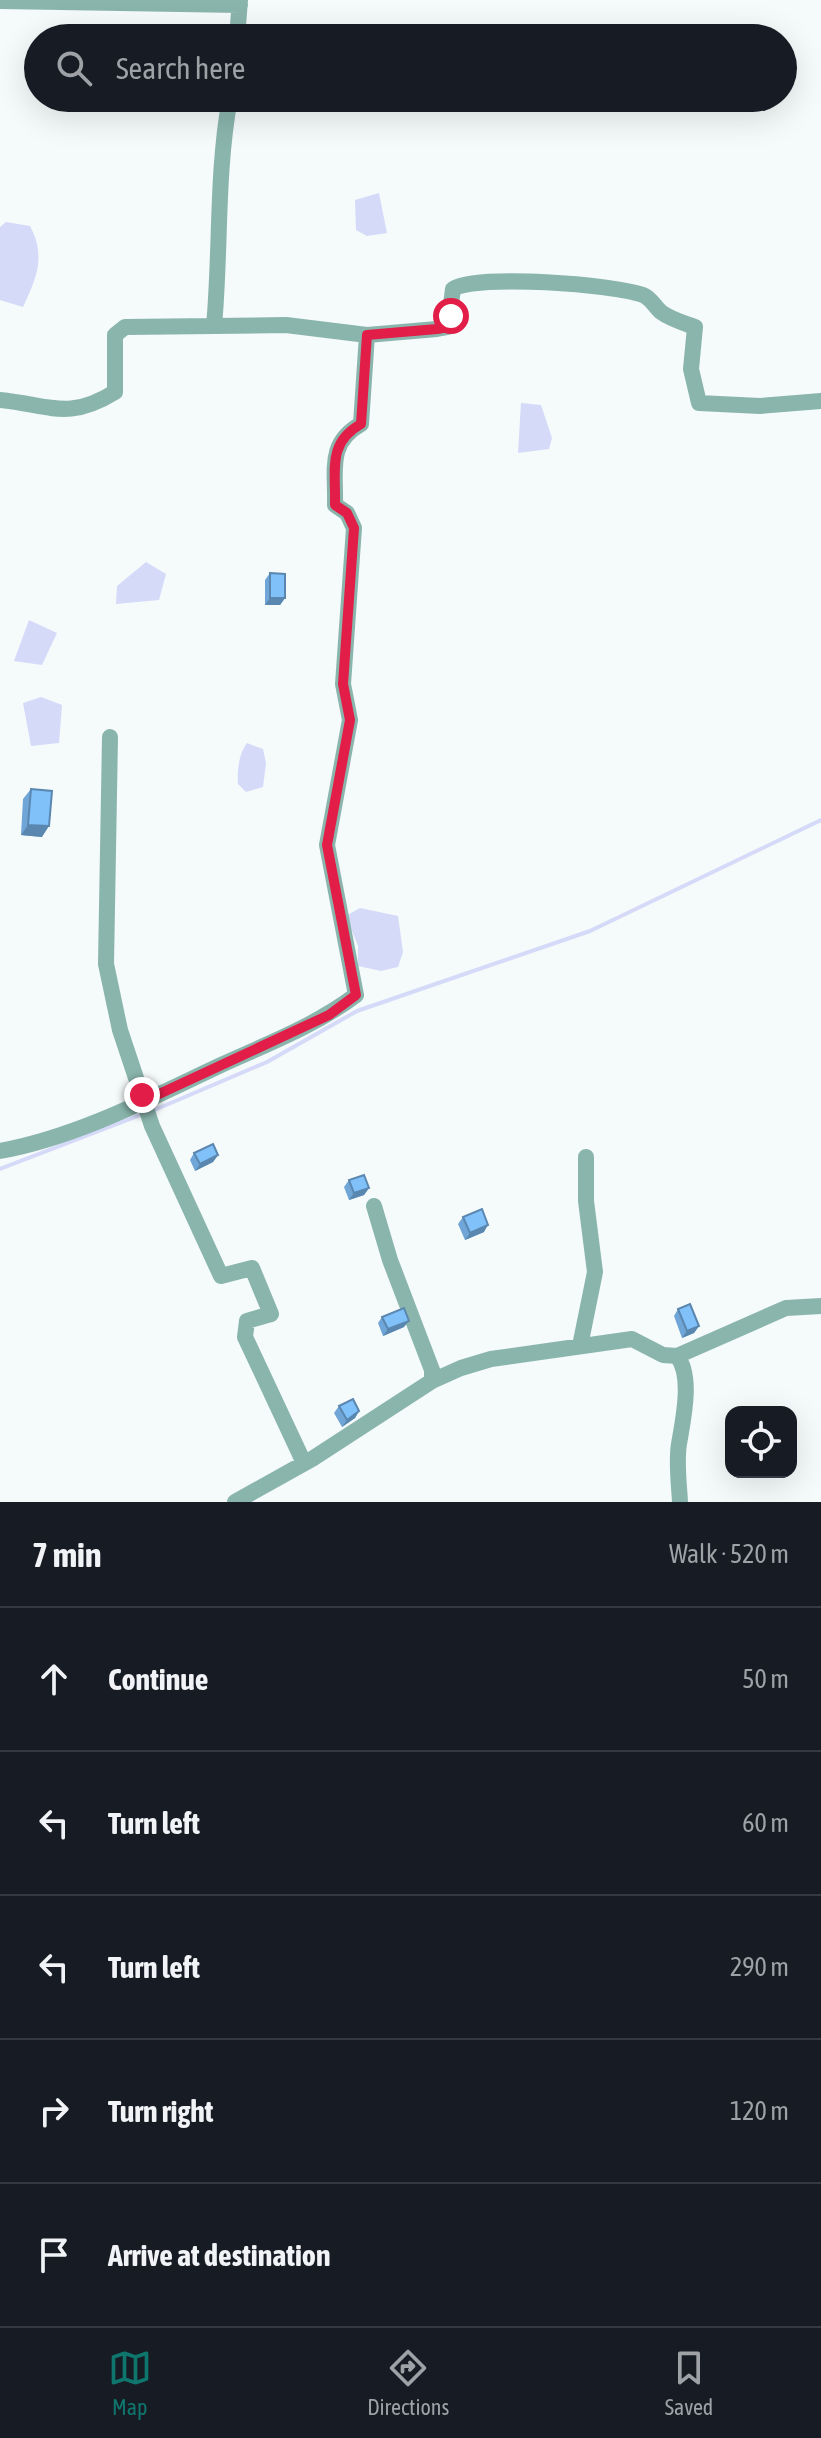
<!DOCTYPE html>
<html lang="en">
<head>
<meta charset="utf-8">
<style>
	body { margin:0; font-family:"Asap Condensed",sans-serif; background:#20242c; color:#f1f3f6 }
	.controls { position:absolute; right:24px; bottom:24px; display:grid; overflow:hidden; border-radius:16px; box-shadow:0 8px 32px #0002 }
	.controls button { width:72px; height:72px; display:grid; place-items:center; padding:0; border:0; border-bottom:2px solid #363941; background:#171b24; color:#f1f3f6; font:40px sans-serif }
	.stop { position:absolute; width:24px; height:24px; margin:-18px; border:6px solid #e11d48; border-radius:50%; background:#fff }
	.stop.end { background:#e11d48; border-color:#fff; box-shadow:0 2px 8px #0008 }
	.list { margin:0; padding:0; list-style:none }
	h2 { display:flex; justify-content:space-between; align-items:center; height:104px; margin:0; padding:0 32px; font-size:34px }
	h2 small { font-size:26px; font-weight:400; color:#9ea1a6 }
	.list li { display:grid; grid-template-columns:52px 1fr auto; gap:24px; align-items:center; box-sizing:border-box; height:144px; padding:0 32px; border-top:2px solid #363941 }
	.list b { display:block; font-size:30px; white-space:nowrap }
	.list em { font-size:26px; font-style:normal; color:#9ea1a6 }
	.icon { flex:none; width:44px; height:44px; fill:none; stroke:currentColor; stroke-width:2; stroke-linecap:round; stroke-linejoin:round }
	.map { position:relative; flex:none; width:821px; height:1502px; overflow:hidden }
	.search { position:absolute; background:#171b24; box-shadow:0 8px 32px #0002; left:24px; right:24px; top:24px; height:88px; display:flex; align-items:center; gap:20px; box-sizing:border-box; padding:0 28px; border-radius:44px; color:#9ea1a6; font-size:30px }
	.sheet { height:824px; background:#171b24 }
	nav { display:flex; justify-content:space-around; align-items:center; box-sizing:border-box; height:112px; border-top:2px solid #363941; background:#171b24; font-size:22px; color:#9ea1a6 }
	nav a { display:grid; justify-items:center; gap:4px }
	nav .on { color:#0f766e }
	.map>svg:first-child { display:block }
</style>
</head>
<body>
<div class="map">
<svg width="821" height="1502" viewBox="0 0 821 1502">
	<rect width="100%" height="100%" fill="#f5fafb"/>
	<path fill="#d6daf9" d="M379 193 387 233 367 236 356 230 355 200Z
		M6 222 30 226C46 256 37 277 23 307L0 300V227Z
		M521 403 541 405 552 438 549 449 518 453Z
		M146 562 166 574 159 600 116 604 117 586Z
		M29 620 57 633 42 665 14 661Z
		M41 697 62 705 59 743 31 746 23 703Z
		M247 743 263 749 266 763 263 787 246 792 238 784C237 769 239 754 247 743Z
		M360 908 398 916 403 952 398 967 381 971 358 966V946L346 916Z"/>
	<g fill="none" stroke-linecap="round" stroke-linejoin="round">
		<path stroke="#d6daf9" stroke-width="4" d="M152 1111 267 1062 357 1011 590 931 821 820
			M0 1169 143 1114"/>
		<path stroke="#8ab5ad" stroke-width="16" d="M0 1 240 5
			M237 38 240 0
			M230 98C216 174 221 250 214 326L286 325 367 335 437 329 448 327 453 289C478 274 613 284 643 295 651 298 655 307 661 312 670 319 684 323 695 327L691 369 699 403 760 406 821 401
			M0 400C50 405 68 421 115 392V335L125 327 214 326
			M110 737 106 964 120 1030 152 1126 221 1276 252 1268 271 1314 247 1321 245 1337 304 1463
			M0 1151C77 1137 151 1098 221 1065 267 1044 315 1026 356 995L327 845 350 720 343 684 354 528 347 513 335 505C336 470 327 443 361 424L367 335
			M374 1206 390 1260 432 1370V1381
			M580 1346 595 1272 586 1201V1157
			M677 1356C693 1376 683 1420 679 1444 676 1462 679 1483 680 1502
			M235 1502 312 1459 432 1381 461 1368 491 1359 632 1339 663 1355 677 1356 786 1308 821 1306"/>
	</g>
	<path fill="#6fa6d7" d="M270 573 285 598 280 605H265V580Z
		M31 789 42 837 21 835 23 799Z
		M194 1153 218 1155 213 1162 195 1171 190 1160Z
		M349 1180 369 1188 364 1195 349 1200 344 1187Z
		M463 1217 484 1232 465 1240 458 1224Z
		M678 1309 699 1326 694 1333 682 1338 674 1316Z
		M382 1317 404 1327 383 1336 378 1323Z
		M339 1406 359 1411 355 1418 342 1427 334 1413Z"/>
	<path fill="#5a87af" d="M270 598H285L280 605H265Z
		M28 825 49 826 42 837 21 835Z
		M218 1155 213 1162 195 1171 200 1164Z
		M369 1188 364 1195 349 1200 354 1193Z
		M488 1225 484 1232 465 1240 470 1233Z
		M409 1321 404 1327 383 1336 388 1329Z
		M699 1326 694 1333 682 1338 687 1331Z
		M359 1411 355 1418 342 1427 347 1420Z"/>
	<path fill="#81c1fa" stroke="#5a87af" stroke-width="2" d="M270 573 285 574V598H270Z
		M31 789 52 791 49 826 28 825Z
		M213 1144 218 1155 200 1164 194 1153Z
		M364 1175 369 1188 354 1193 349 1180Z
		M482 1209 488 1225 470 1233 463 1217Z
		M690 1304 699 1326 687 1331 678 1309Z
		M404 1308 409 1321 388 1329 382 1317Z
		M353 1399 359 1411 347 1420 339 1406Z"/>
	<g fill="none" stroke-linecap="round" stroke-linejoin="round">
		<path stroke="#e11d48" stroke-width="10" d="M142 1095 144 1101 329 1015 356 995 327 845 350 720 343 684 354 528 347 513 335 505C336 470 327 443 361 424L367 335 437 329 448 327 451 316"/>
	</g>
</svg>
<div class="controls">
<button><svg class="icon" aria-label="locate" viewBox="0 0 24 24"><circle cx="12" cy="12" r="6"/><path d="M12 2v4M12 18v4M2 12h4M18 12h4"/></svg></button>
</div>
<div class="stop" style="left:451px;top:316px"></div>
<div class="stop end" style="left:142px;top:1095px"></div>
<div class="search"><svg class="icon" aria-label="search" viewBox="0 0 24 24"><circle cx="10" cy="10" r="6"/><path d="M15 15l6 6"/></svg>Search here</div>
</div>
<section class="sheet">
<h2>7 min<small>Walk · 520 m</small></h2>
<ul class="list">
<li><svg class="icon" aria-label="ahead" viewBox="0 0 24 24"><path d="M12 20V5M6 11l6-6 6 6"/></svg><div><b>Continue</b></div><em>50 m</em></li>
<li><svg class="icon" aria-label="left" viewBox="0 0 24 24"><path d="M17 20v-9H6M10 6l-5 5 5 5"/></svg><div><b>Turn left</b></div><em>60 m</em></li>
<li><svg class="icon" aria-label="left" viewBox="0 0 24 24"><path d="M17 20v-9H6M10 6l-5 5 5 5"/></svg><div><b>Turn left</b></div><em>290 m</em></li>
<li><svg class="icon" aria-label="right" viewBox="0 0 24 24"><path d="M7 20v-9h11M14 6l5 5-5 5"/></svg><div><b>Turn right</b></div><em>120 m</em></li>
<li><svg class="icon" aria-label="arrive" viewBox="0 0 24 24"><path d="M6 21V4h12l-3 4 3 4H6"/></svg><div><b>Arrive at destination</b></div></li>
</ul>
</section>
<nav>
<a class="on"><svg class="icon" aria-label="map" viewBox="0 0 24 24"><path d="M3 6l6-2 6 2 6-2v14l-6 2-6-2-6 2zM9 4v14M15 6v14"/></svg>Map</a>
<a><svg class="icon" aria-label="directions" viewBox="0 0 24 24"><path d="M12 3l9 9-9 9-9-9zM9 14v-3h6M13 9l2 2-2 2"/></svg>Directions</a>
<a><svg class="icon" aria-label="saved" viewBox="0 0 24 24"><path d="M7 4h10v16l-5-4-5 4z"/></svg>Saved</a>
</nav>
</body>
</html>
